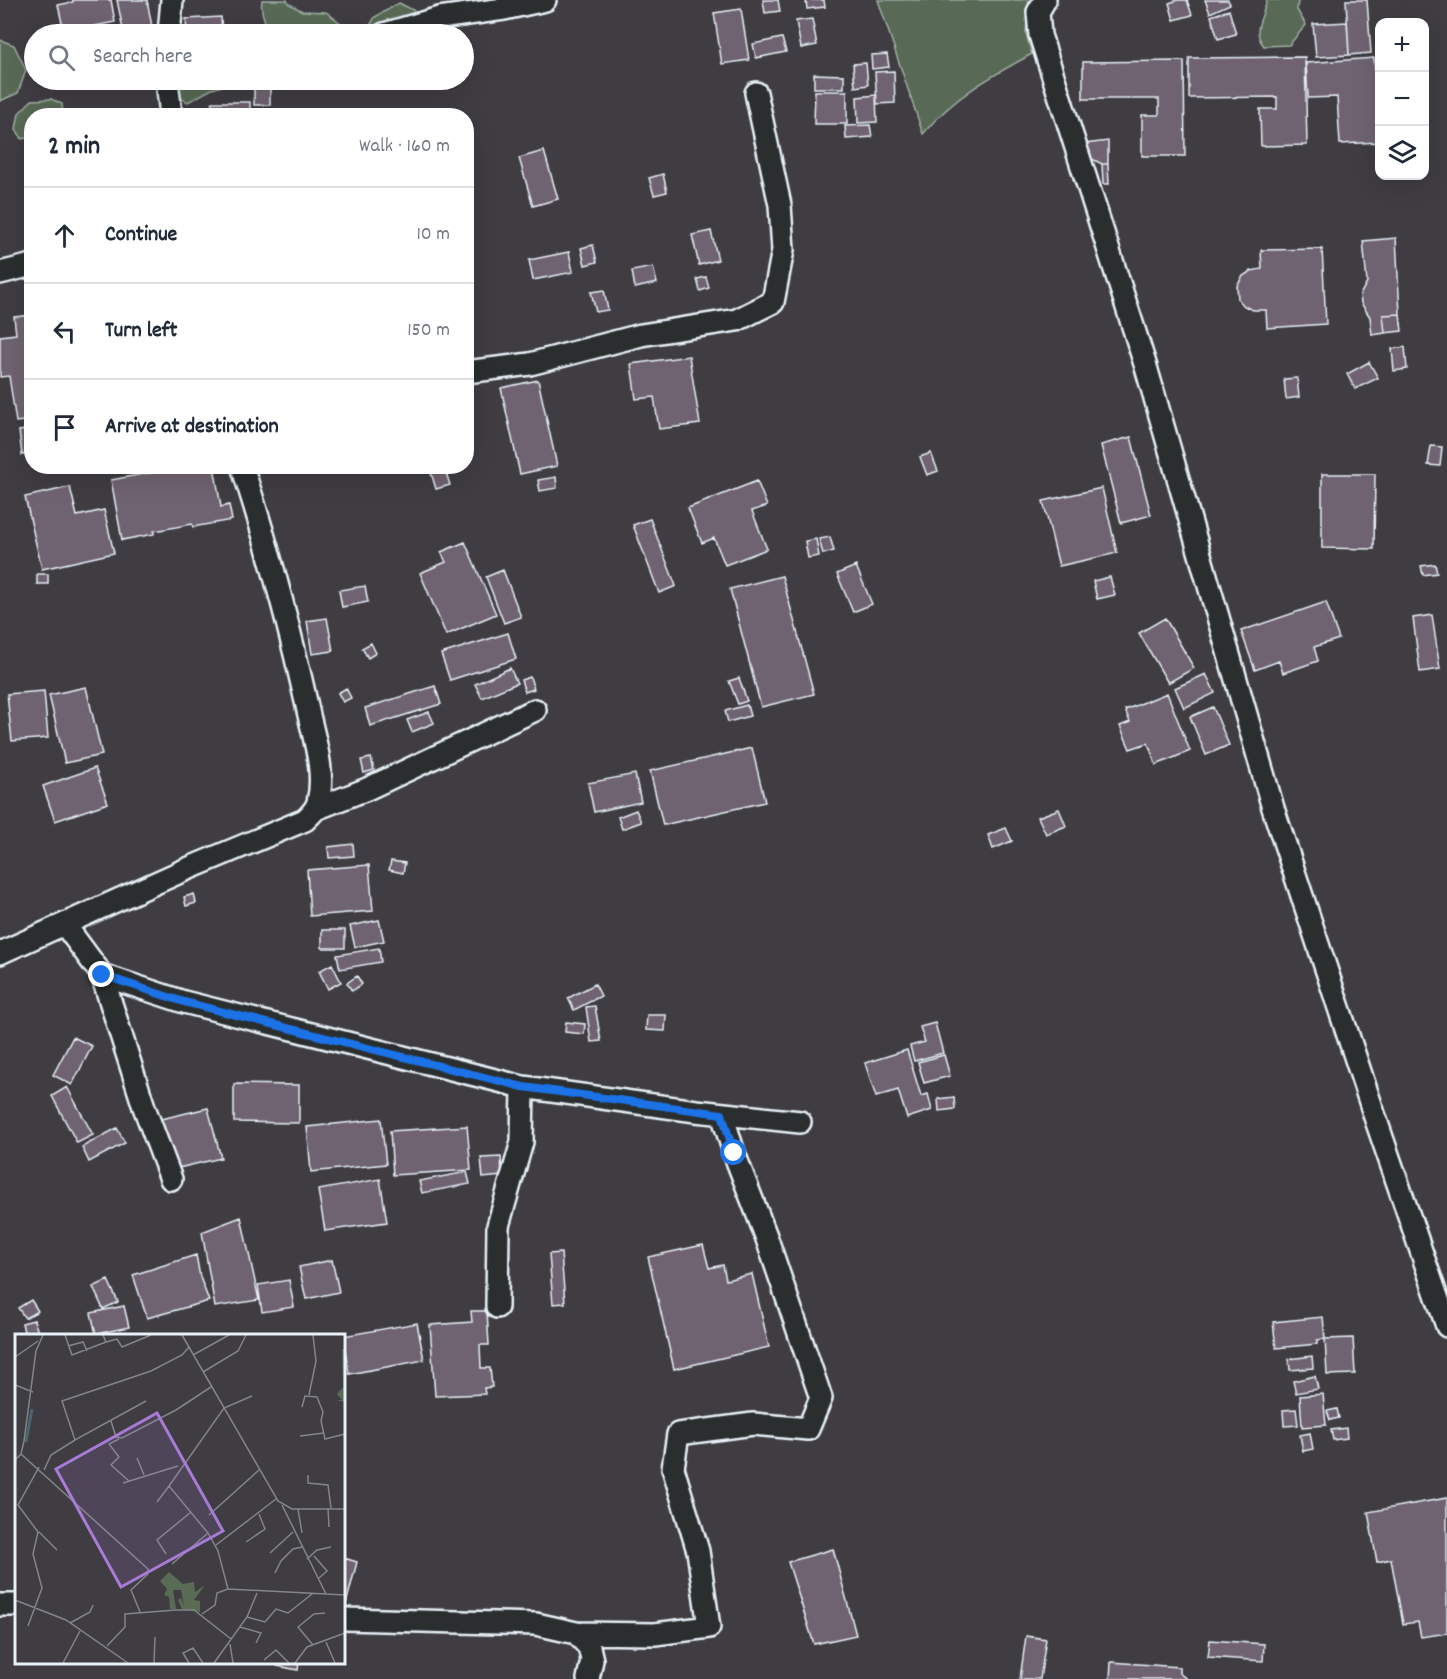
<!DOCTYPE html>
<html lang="en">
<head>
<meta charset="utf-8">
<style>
	body { margin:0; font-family:Dekko,sans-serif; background:#f2f2f3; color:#1f2937 }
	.controls { position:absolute; right:18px; top:18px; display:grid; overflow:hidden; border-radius:12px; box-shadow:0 6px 24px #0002 }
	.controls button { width:54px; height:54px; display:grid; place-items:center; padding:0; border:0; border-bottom:2px solid #e0e1e3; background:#fff; color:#1f2937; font:30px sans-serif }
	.stop { position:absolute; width:18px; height:18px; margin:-14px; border:4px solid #1a73e8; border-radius:50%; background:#fff }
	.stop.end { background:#1a73e8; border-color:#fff; box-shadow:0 2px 6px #0008 }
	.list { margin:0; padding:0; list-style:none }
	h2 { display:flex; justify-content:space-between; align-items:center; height:78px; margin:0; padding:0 24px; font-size:26px }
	h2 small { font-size:20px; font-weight:400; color:#747a83 }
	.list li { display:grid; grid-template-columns:39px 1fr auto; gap:18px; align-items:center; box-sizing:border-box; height:96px; padding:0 24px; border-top:2px solid #e0e1e3 }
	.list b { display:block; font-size:22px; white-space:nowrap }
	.list em { font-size:20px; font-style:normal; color:#747a83 }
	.icon { flex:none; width:33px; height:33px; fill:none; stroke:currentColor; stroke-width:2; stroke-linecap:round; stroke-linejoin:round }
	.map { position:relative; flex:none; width:1447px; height:1679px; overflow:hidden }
	.search { position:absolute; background:#fff; box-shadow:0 6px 24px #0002; left:24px; top:24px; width:450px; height:66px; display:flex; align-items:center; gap:15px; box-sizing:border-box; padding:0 21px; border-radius:33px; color:#747a83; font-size:22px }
	.panel { position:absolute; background:#fff; box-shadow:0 6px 24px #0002; left:24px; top:108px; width:450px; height:366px; border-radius:24px }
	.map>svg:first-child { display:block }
</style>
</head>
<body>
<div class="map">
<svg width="1447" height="1679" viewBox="0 0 1447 1679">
	<rect width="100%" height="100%" fill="#3f3d42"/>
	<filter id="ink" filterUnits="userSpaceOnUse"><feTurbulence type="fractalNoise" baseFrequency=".0167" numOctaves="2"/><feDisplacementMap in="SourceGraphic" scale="12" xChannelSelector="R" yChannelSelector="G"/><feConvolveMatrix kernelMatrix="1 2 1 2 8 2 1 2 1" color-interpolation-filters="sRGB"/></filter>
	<g filter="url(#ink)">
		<path fill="#596b55" stroke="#a0aea6" stroke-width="1.5" d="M262 0H287L288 3 302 11 326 12 350 30V34H273C265 24 260 12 262 0Z
			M878 0H1029L1026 33 1032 54C991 76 953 97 923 134Z
			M1267 0H1298L1297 10 1306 25 1289 45 1264 46C1251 30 1263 18 1267 0Z
			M399 3 415 11 434 34H365L375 17Z
			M0 40 14 45 26 70 18 93 0 101Z
			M184 80H228L229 84 212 89 188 102 180 98 177 90 181 81Z
			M51 99 62 104 63 115 32 116 31 137 22 139 16 129 19 113 32 100Z"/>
		<path fill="#706371" stroke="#e8f1f8" stroke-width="1.5" d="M73 0H111L115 22 64 32 58 5 73 2Z
			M117 0H147L153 32 124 34Z
			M763 0H778L780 11 765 13Z
			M806 0H824L825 7 807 9Z
			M1178 0H1187L1192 15 1174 20 1169 3Z
			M1205 0H1228L1230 4 1210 13Z
			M1346 0H1367L1371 53 1349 55Z
			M741 9 749 60 722 64 714 13Z
			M1229 10 1236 34 1218 39 1211 16Z
			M221 17 222 34H187L186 19Z
			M812 19 817 45 801 48 796 21Z
			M1347 22 1349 55 1316 57 1313 24Z
			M782 38 786 52 756 58 753 44Z
			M887 54 889 67 872 69 871 55Z
			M1305 57 1307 145 1261 146 1260 109H1277V97L1189 98V58Z
			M1374 58 1380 142 1340 144 1337 97 1308 98 1306 63Z
			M1184 61 1185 156H1142V115H1159V99H1083V62Z
			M866 63 868 85 855 87 853 64Z
			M894 71 895 103 877 104 875 72Z
			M814 74 844 75V88H814Z
			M254 82H270V105H254Z
			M815 91H847V124H814Z
			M876 95 877 122 858 123 857 97Z
			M212 102H250V116H212Z
			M870 125 872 137 846 139 845 126Z
			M1108 141V164H1102L1088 157 1085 144Z
			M544 151 558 199 533 206 519 158Z
			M1102 164H1108L1109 184H1103Z
			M663 174 667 192 654 195 649 178Z
			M711 231 718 260 699 265 692 235Z
			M1396 238 1400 314 1383 315 1385 333 1372 335 1370 317 1361 303 1360 295 1367 282 1363 241Z
			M593 245 597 262 585 265 581 248Z
			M1322 249 1326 324 1267 328 1266 310H1253L1244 306 1238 299 1237 286 1243 276 1251 271 1262 269 1261 250Z
			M569 252 573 272 533 280 529 260Z
			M653 267 657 283 635 288 632 271Z
			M706 277 709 288 700 291 697 279Z
			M604 290 608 310 596 312 591 292Z
			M1400 314 1402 331 1385 333 1383 315Z
			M32 315V420L16 422 9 376 0 377V336L16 334 14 317Z
			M1405 347 1407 369 1394 371 1392 349Z
			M689 356 700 424 659 429 654 397 636 399 631 364Z
			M1369 362 1378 378 1355 389 1347 374Z
			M1297 378 1299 397 1286 399 1284 379Z
			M538 380 557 466 520 474 501 388Z
			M32 429V453L22 455 19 431Z
			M1131 437 1151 515 1121 523 1101 445Z
			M1431 446 1442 447 1440 466 1428 465Z
			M931 453 938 471 927 475 920 457Z
			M186 466H214L221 507 229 505 232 520 193 527 192 524 154 531V534L122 540 111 480Z
			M429 466H444L450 485 436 489Z
			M1322 474H1375L1374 549 1322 548Z
			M556 477 557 488 540 491 538 480Z
			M757 481 767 506 752 511 767 549 725 565 714 538 702 543 688 508Z
			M70 487 77 516 104 510 114 553 42 569 25 497Z
			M1102 488 1117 553 1059 566 1043 501Z
			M650 519 676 586 659 593 633 525Z
			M830 537 834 551 823 554 819 539Z
			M816 539 819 556 808 558 805 541Z
			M465 542 496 614 446 635 420 573 446 562 441 552Z
			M1435 564 1437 573 1423 575 1421 566Z
			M856 566 872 604 853 612 837 574Z
			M503 570 521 617 504 623 486 577Z
			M37 574H48V584H37Z
			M782 576 814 694 761 707 730 589Z
			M1110 577 1115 595 1097 599 1093 581Z
			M365 586 368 602 342 607 339 590Z
			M1326 602 1339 639 1314 647 1318 661 1283 673 1279 661 1255 670 1241 631Z
			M1432 615 1440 669 1420 672 1413 618Z
			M327 618 333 651 312 654 307 621Z
			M1165 618 1194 668 1168 683 1139 633Z
			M508 633 516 659 450 680 441 654Z
			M371 643 376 653 368 658 362 648Z
			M510 668 517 683 482 698 475 684Z
			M1206 674 1215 693 1184 708 1175 688Z
			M530 677 534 689 525 692 521 680Z
			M739 678 747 701 738 704 729 681Z
			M435 686 441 704 370 726 365 708Z
			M86 687 102 755 65 763 49 695Z
			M346 688 351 698 343 702 338 693Z
			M44 691 48 738 12 741 7 694Z
			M1167 693 1190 751 1156 765 1148 743 1130 749 1120 726 1130 722 1125 710Z
			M747 705 750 716 728 722 725 711Z
			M1213 707 1229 745 1206 755 1190 717Z
			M429 712 434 723 412 732 407 720Z
			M752 748 765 802 663 825 650 771Z
			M371 758 374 770 364 773 361 760Z
			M95 768 108 803 55 821 43 786Z
			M635 774 641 802 594 812 588 783Z
			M1059 809 1066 826 1046 834 1038 817Z
			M636 810 641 822 622 829 618 817Z
			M1006 828 1012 841 993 849 988 835Z
			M353 844 354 856 329 858 328 847Z
			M391 861 405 863 403 873 389 870Z
			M369 865 373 911 310 916 307 870Z
			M194 894 196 903 186 906 184 897Z
			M379 920 384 941 355 947 350 926Z
			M322 930H345V948H322Z
			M379 948 381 962 340 969 337 955Z
			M332 964 341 982 328 989 319 971Z
			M357 976 362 984 352 991 347 983Z
			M595 984 601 996 574 1010 568 998Z
			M595 1006 601 1041 591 1042 586 1007Z
			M647 1015H666L665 1031 646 1030Z
			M566 1022 585 1024 584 1034 565 1032Z
			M935 1023 943 1053 914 1061 910 1046 925 1042 920 1027Z
			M73 1037 92 1046 72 1085 53 1075Z
			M907 1050 921 1096 928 1094 932 1110 907 1118 898 1090 876 1097 865 1063Z
			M944 1055 950 1076 924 1083 918 1062Z
			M234 1084 299 1085V1123L234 1122Z
			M67 1087 93 1135 77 1143 52 1096Z
			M954 1097 955 1109 939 1111 938 1099Z
			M208 1108 221 1158 174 1169 161 1119Z
			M381 1119 386 1164 311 1172 307 1127Z
			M467 1126 471 1170 393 1175 390 1131Z
			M117 1128 125 1143 89 1162 82 1147Z
			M501 1157 502 1176 483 1178 481 1158Z
			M467 1172 470 1184 422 1193 419 1181Z
			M380 1179 387 1222 325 1231 318 1190Z
			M241 1217 259 1300 215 1307 202 1232Z
			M703 1245 709 1268 723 1265 726 1280 752 1274 769 1347 674 1369 648 1257Z
			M561 1253 565 1303 553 1304 549 1254Z
			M196 1255 200 1277 209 1301 147 1318 133 1275Z
			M332 1260 339 1292 306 1299 299 1267Z
			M108 1280 118 1302 103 1309 93 1287Z
			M289 1280 294 1307 262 1312 258 1285Z
			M31 1300 38 1311 25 1318 18 1308Z
			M124 1306 129 1327 96 1334 91 1313Z
			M471 1311H487L489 1345H480L481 1368H490L492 1387 484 1388 485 1394 435 1396 430 1325 472 1322Z
			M1323 1317 1325 1339 1317 1340V1344L1276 1348 1273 1322Z
			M34 1320 39 1335 25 1336 22 1323Z
			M417 1323 424 1360 349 1374 343 1336Z
			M1353 1338 1355 1374 1327 1375 1325 1339Z
			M1312 1356 1313 1368 1290 1370 1289 1359Z
			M1315 1376 1318 1389 1296 1393 1293 1381Z
			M1323 1394 1326 1425 1302 1427 1300 1396Z
			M1296 1409 1298 1425 1284 1426 1283 1410Z
			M1337 1409 1339 1418 1330 1420 1327 1411Z
			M1346 1428 1347 1438 1333 1440 1331 1430Z
			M1310 1433 1313 1449 1303 1451 1300 1435Z
			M1447 1498V1633L1421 1637 1418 1622 1403 1624 1391 1559 1377 1562 1368 1512Z
			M833 1549 856 1635 814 1644 788 1562Z
			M344 1558 357 1562 345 1608H344Z
			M1026 1636 1046 1639 1040 1679H1020Z
			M1210 1640 1264 1644 1263 1661 1208 1657Z
			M278 1662H299L298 1670 277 1666Z
			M1111 1662 1179 1667V1673L1187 1679H1110Z"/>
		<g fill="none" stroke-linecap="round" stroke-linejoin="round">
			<defs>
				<path id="street" d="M1045 0 1038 12 1040 35 1146 367 1273 808 1377 1123 1447 1326
					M169 34 172 0
					M384 34 439 18 504 9 545 0
					M167 80 171 116
					M0 273 32 265
					M466 372 530 364 641 335 737 320 773 302 783 250 780 205 756 93
					M316 809 367 789 535 710
					M65 925 102 975 144 1107 171 1179
					M0 953 180 872 305 820C311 814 316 810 318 802 326 771 313 736 307 706 289 625 268 545 242 466
					M102 975 184 1002 523 1087 696 1111 800 1122
					M497 1307 498 1226 522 1142 523 1087
					M0 1605H16
					M344 1619 536 1624 576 1633 589 1647 592 1660 588 1679
					M576 1633 655 1634 709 1627 698 1551 673 1468 678 1434 753 1424 808 1429 821 1398 766 1236 734 1153 722 1114"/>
			</defs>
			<use href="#street" stroke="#e8f1f8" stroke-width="26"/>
			<use href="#street" stroke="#2a2d2e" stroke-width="21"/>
		</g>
	</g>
	<g fill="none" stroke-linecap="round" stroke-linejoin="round" filter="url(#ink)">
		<path stroke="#1a73e8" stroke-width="8" d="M102 975 184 1002 523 1087 722 1114 734 1153"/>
	</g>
	<g transform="translate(15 1334)">
		<rect width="330" height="330" fill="#3f3d42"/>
		<path d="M327 15H330V68L321 66H327L322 60 328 53ZM154 238 168 250 179 248 180 258 190 251 179 266 185 267V278L167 275 163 266 166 264 169 272 166 256H158L161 275H155L154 263 149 261 152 255 145 247Z" fill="#596b55"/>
		<path fill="none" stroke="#4a666d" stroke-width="3" d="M11 108 17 75"/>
		<path fill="none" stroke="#83858b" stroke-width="1.5" d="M50 1 57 21 91 8M88 1 91 8 102 5 107 13 136 1M167 1 263 167 277 175H330M53 12 68 8 72 17M178 21 214 1M0 23 23 7M188 38 223 17 231 1M0 51 18 58M294 61 301 27 298 1M131 67 60 106 47 67 136 37 167 21 174 13M287 73 290 62 302 63 308 78 306 87 310 105 330 100M96 87 101 103 107 104 161 76 196 53M285 102 309 99M104 105 94 110 104 123 96 131 114 147M6 120 133 235V240L116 256 125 278M122 124 129 141M0 126 6 120 9 107 21 17 28 1M29 136 36 121 60 106M293 141V149L313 151 316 174M108 149 163 132M142 168 154 152M267 171 311 260M313 174 314 193M283 175 287 199M194 181 244 136M24 198 42 216M231 208 250 195 244 180M201 211 261 165M255 219 278 198M151 220 142 206 176 178M299 222 312 237 304 244M292 225 302 216 316 213M157 230 193 199M260 239 266 227 278 215 287 213M213 255 203 217 193 199 154 152 209 74 237 62M0 266 51 286 113 329M187 280 200 271 202 259 213 255 330 261M232 283 250 288 261 275 273 279 297 260M55 289 75 278 78 271M13 292 27 254 18 220 23 198 3 171 24 133M225 293 246 299 241 309M311 308 320 329M215 310 218 329M298 311 283 293 299 280 310 279M92 312 110 293V280L161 276H179L216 305M249 326 261 316 274 329M48 329 65 297M139 329 140 303M174 329 168 319 178 314 188 329M199 329 232 283 242 259M280 329 292 313 330 299"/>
		<path fill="#a77bd6" fill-opacity="0.15" stroke="#a77bd6" stroke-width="3" d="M142 79 208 197 106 253 41 135Z"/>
		<rect width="330" height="330" fill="none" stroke="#e8f1f8" stroke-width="3"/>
	</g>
</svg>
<div class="controls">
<button>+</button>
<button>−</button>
<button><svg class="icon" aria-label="layers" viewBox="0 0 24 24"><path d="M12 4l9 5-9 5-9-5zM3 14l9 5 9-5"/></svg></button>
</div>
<div class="stop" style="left:734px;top:1153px"></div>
<div class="stop end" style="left:102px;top:975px"></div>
<div class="search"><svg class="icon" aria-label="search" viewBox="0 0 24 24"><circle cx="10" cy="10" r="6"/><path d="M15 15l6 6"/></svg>Search here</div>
<section class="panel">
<h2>2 min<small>Walk · 160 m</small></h2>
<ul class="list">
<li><svg class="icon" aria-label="ahead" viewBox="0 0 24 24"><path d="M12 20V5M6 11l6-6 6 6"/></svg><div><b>Continue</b></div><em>10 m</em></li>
<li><svg class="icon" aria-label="left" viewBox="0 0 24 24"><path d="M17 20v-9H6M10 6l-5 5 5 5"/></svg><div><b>Turn left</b></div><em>150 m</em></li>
<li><svg class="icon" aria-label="arrive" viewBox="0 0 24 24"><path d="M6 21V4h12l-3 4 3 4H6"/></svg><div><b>Arrive at destination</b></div></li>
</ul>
</section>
</div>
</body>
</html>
